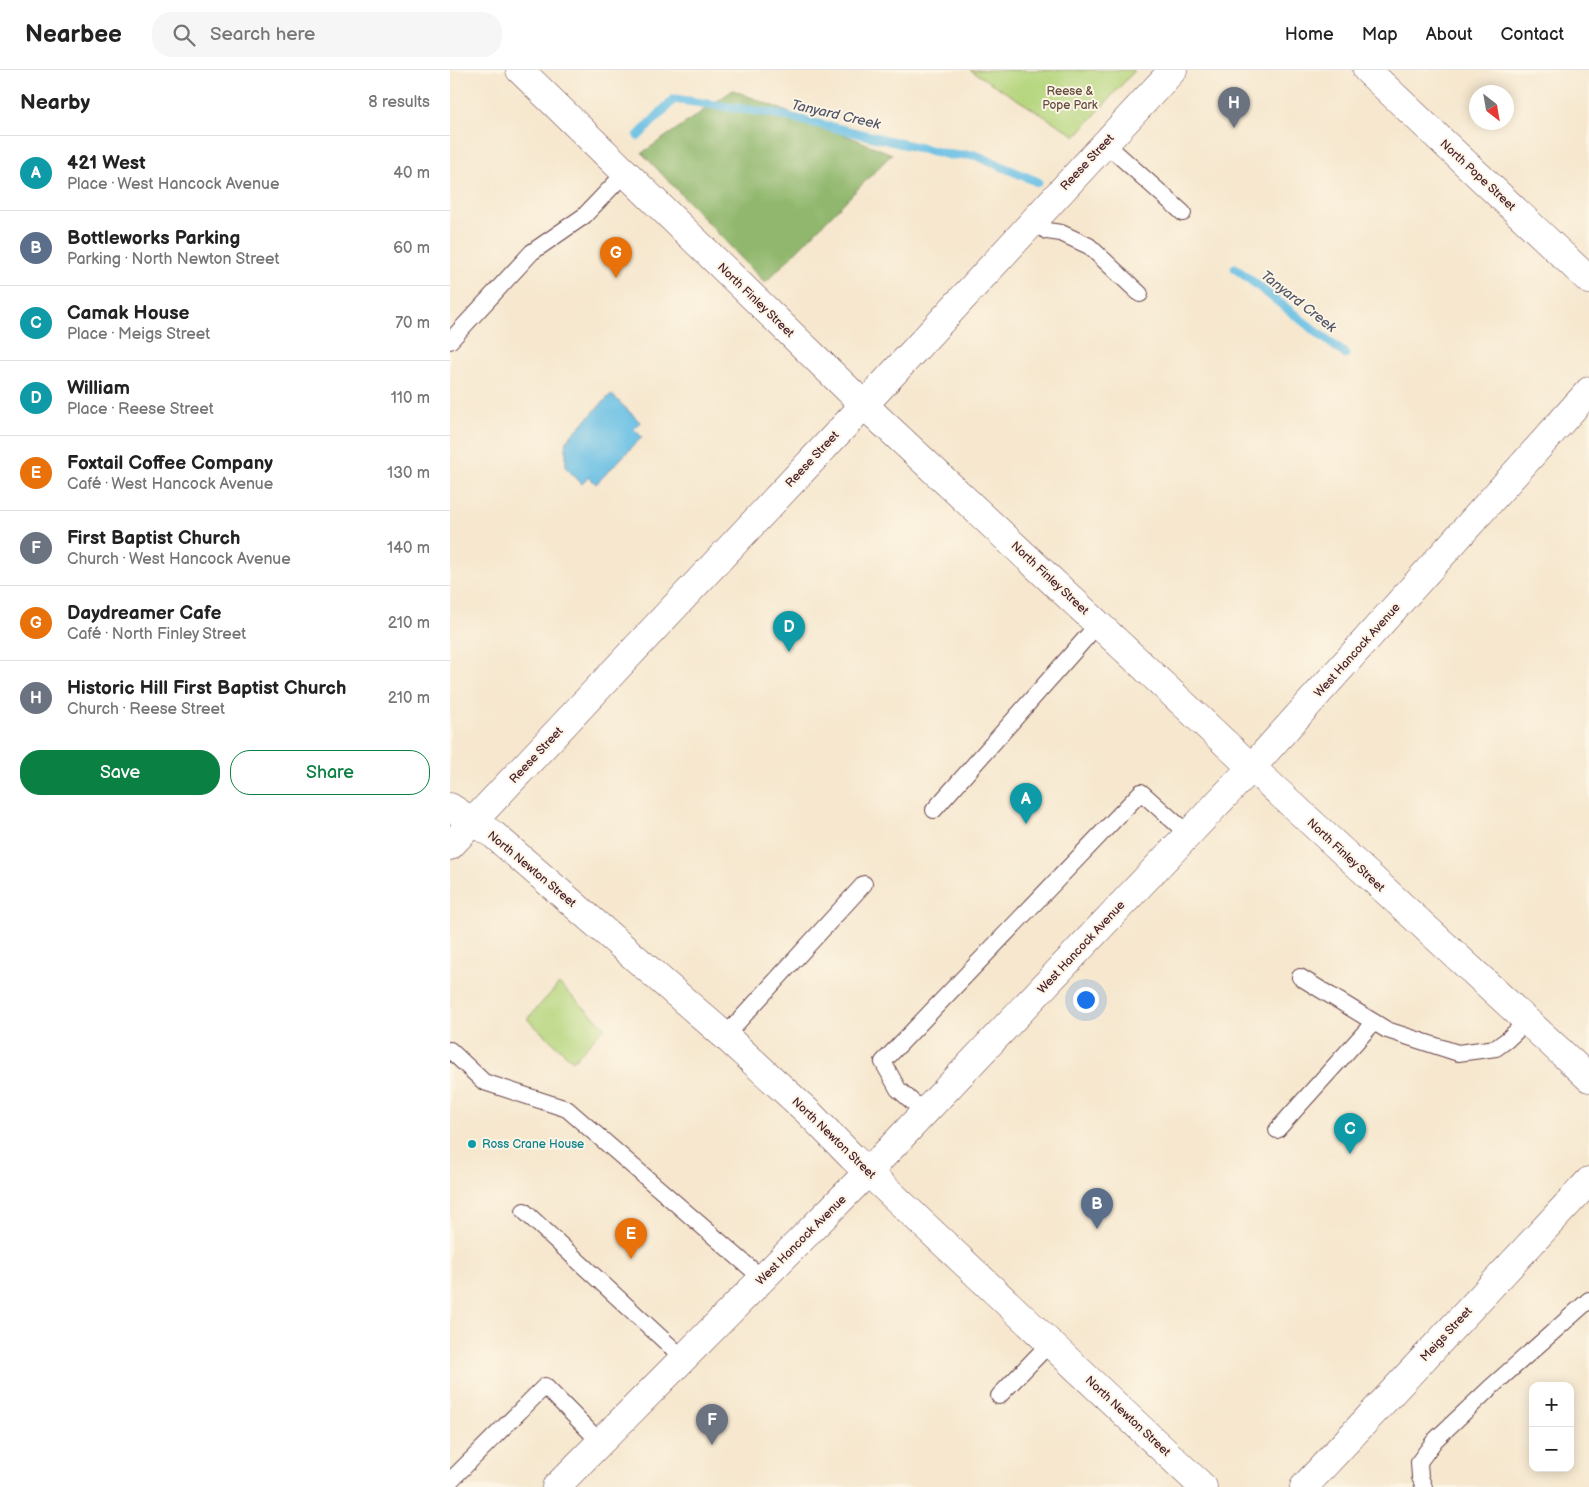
<!DOCTYPE html>
<html lang="en">
<head>
<meta charset="utf-8">
<style>
	body { margin:0; font-family:"Balsamiq Sans",sans-serif; background:#f6f6f6; color:#222 }
	.controls { position:absolute; right:15px; bottom:15px; display:grid; overflow:hidden; border-radius:10px; box-shadow:0 2px 12px #0003 }
	.controls button { width:45px; height:45px; display:grid; place-items:center; padding:0; border:0; border-bottom:1px solid #e0e0e0; background:#fff; color:#222; font:25px sans-serif }
	.compass { position:absolute; left:1019px; top:15px; width:45px; height:45px; border-radius:50%; background:#fff; box-shadow:0 2px 12px #0003; rotate:149deg }
	.you { position:absolute; left:635px; top:929px; width:18px; height:18px; margin:-12px; border:4px solid #fff; border-radius:50%; background:#1a73e8; box-shadow:0 0 0 8px #1a73e833 }
	.badge { display:grid; place-items:center; width:32px; height:32px; border-radius:50%; background:#0b8043; color:#fff; font-size:16px; font-weight:700 }
	.pin { position:absolute; translate:-50% -41px; filter:drop-shadow(0 1px 2px #0008) }
	.pin::after { content:''; position:absolute; top:26px; width:18px; height:15px; background:inherit; clip-path:polygon(0 0,100% 0,50% 100%) }
	.list { margin:0; padding:0; list-style:none }
	h2 { display:flex; justify-content:space-between; align-items:center; height:65px; margin:0; padding:0 20px; font-size:21px }
	h2 small { font-size:16px; font-weight:400; color:#767676 }
	.list li { display:grid; grid-template-columns:32px 1fr auto; gap:15px; align-items:center; box-sizing:border-box; height:75px; padding:0 20px; border-top:1px solid #e0e0e0 }
	.list b { display:block; font-size:19px; white-space:nowrap }
	.list p { margin:0; font-size:16px; white-space:nowrap; color:#767676 }
	.list em { font-size:16px; font-style:normal; color:#767676 }
	.actions { display:flex; gap:10px; padding:15px 20px }
	.actions a { flex:1; padding:11px 0; border:1px solid #0b8043; border-radius:20px; text-align:center; font-size:18px; color:#0b8043 }
	.actions .main { background:#0b8043; color:#fff }
	.icon { flex:none; width:28px; height:28px; fill:none; stroke:currentColor; stroke-width:2; stroke-linecap:round; stroke-linejoin:round }
	.map { position:relative; flex:none; width:1139px; height:1417px; overflow:hidden }
	header { display:flex; align-items:center; gap:30px; box-sizing:border-box; height:70px; padding:0 25px; background:#fff; border-bottom:1px solid #e0e0e0 }
	header strong { font-size:24px }
	nav { display:flex; gap:28px; margin-inline-start:auto; font-size:18px }
	.search { width:350px; height:45px; background:#f6f6f6; display:flex; align-items:center; gap:12px; box-sizing:border-box; padding:0 18px; border-radius:20px; color:#767676; font-size:19px }
	main { display:flex }
	aside { flex:1; background:#fff }
	.map>svg:first-child { display:block }
</style>
</head>
<body>
<header>
<strong>Nearbee</strong>
<div class="search"><svg class="icon" aria-label="search" viewBox="0 0 24 24"><circle cx="10" cy="10" r="6"/><path d="M15 15l6 6"/></svg>Search here</div>
<nav><a>Home</a><a>Map</a><a>About</a><a>Contact</a></nav>
</header>
<main>
<aside>
<h2>Nearby<small>8 results</small></h2>
<ul class="list">
<li><span class="badge" style="background:#0f9aa8">A</span><div><b>421 West</b><p>Place · West Hancock Avenue</p></div><em>40 m</em></li>
<li><span class="badge" style="background:#5c6f8a">B</span><div><b>Bottleworks Parking</b><p>Parking · North Newton Street</p></div><em>60 m</em></li>
<li><span class="badge" style="background:#0f9aa8">C</span><div><b>Camak House</b><p>Place · Meigs Street</p></div><em>70 m</em></li>
<li><span class="badge" style="background:#0f9aa8">D</span><div><b>William</b><p>Place · Reese Street</p></div><em>110 m</em></li>
<li><span class="badge" style="background:#e8710a">E</span><div><b>Foxtail Coffee Company</b><p>Café · West Hancock Avenue</p></div><em>130 m</em></li>
<li><span class="badge" style="background:#6b7280">F</span><div><b>First Baptist Church</b><p>Church · West Hancock Avenue</p></div><em>140 m</em></li>
<li><span class="badge" style="background:#e8710a">G</span><div><b>Daydreamer Cafe</b><p>Café · North Finley Street</p></div><em>210 m</em></li>
<li><span class="badge" style="background:#6b7280">H</span><div><b>Historic Hill First Baptist Church</b><p>Church · Reese Street</p></div><em>210 m</em></li>
</ul>
<div class="actions"><a class="main">Save</a><a>Share</a></div>
</aside>
<div class="map">
<svg width="1139" height="1417" viewBox="0 0 1139 1417">
	<rect width="100%" height="100%" fill="#fcf5e5"/>
	<filter id="ink" filterUnits="userSpaceOnUse"><feTurbulence type="fractalNoise" baseFrequency=".02" numOctaves="2"/><feDisplacementMap in="SourceGraphic" scale="10" xChannelSelector="R" yChannelSelector="G"/><feConvolveMatrix kernelMatrix="1 2 1 2 8 2 1 2 1" color-interpolation-filters="sRGB"/></filter>
	<filter id="wash" filterUnits="userSpaceOnUse"><feTurbulence type="fractalNoise" baseFrequency=".0096" numOctaves="4" result="noise"/><feDisplacementMap in="SourceGraphic" scale="20" xChannelSelector="R" yChannelSelector="G"/><feGaussianBlur stdDeviation="1.12" result="paint"/><feColorMatrix in="noise" values="0 0 0 0 0 0 0 0 0 0 0 0 0 0 0 0 0 1.4 0 .05"/><feComposite in="paint" operator="in"/></filter>
	<g filter="url(#wash)">
		<rect width="100%" height="100%" fill="#f6e7ce"/>
		<path fill="#b5d67e" stroke="#807a54" d="M520 0H685L626 66Z
			M109 914 155 957 123 991 77 949Z"/>
		<path fill="#90b76d" stroke="#6d6b4c" d="M283 20 442 84 315 213 192 83Z"/>
		<path fill="#67bfe5" stroke="#586f88" d="M161 324 190 352 184 359 192 367 146 414 139 407 132 414 116 398V371Z"/>
		<g fill="none" stroke-linecap="round" stroke-linejoin="round">
			<path stroke="#67bfe5" stroke-width="9" d="M188 66 224 29 326 44 500 85H525L588 112
				M785 198 895 284"/>
		</g>
	</g>
	<g filter="url(#ink)">
		<g fill="none" stroke-linecap="round" stroke-linejoin="round">
			<defs>
				<path id="service" d="M655 73 733 143
					M582 151 597 161 611 163 639 176 690 224
					M0 271 82 182 134 146 175 103
					M484 740 649 553
					M850 907 937 960 1008 983 1046 978 1057 970 1077 951
					M275 966 414 814
					M0 980 34 1012 117 1039 313 1209
					M474 1042 448 1019 433 992 691 722 738 764
					M827 1060 924 952
					M74 1141 233 1288
					M549 1326 600 1273
					M0 1411 95 1316 150 1372
					M974 1417 970 1407 969 1392 985 1370 1040 1318 1139 1230"/>
				<path id="minor" d="M70 0 414 335 787 684 1139 1008
					M917 0 1139 210
					M0 737 23 752 44 765 275 966 358 1042 402 1087 753 1417
					M0 776 414 335 723 0
					M854 1417 1139 1111"/>
				<path id="tertiary" d="M106 1417 418 1102 802 697 1139 321"/>
			</defs>
			<use href="#service" stroke="#643d43" stroke-width="18"/>
			<use href="#minor" stroke="#643d43" stroke-width="29"/>
			<use href="#tertiary" stroke="#643d43" stroke-width="29"/>
			<use href="#service" stroke="#fff" stroke-width="16"/>
			<use href="#minor" stroke="#fff" stroke-width="28"/>
			<use href="#tertiary" stroke="#fff" stroke-width="28"/>
		</g>
	</g>
	<circle fill="#0f9aa8" stroke="#fcf5e5" stroke-width="2" cx="22" cy="1074" r="5"/>
	<g text-anchor="middle" stroke-width="4" stroke-linejoin="round" paint-order="stroke">
		<g font-size="12" fill="#654d40" stroke="#fcf5e5">
			<text x="620" y="25">Reese &amp;<tspan x="620" dy="14">Pope Park</tspan></text>
		</g>
		<g font-size="12" fill="#4a1f2b" stroke="#fcf5e5">
			<text transform="translate(637 92) rotate(-47)" y="4">Reese Street</text>
			<text transform="translate(1028 105) rotate(43)" y="4">North Pope Street</text>
			<text transform="translate(306 230) rotate(44)" y="4">North Finley Street</text>
			<text transform="translate(362 389) rotate(-47)" y="4">Reese Street</text>
			<text transform="translate(600 508) rotate(43)" y="4">North Finley Street</text>
			<text transform="translate(907 580) rotate(-48)" y="4">West Hancock Avenue</text>
			<text transform="translate(86 685) rotate(-47)" y="4">Reese Street</text>
			<text transform="translate(896 785) rotate(43)" y="4">North Finley Street</text>
			<text transform="translate(82 799) rotate(40)" y="4">North Newton Street</text>
			<text transform="translate(631 877) rotate(-47)" y="4">West Hancock Avenue</text>
			<text transform="translate(384 1068) rotate(44)" y="4">North Newton Street</text>
			<text transform="translate(351 1170) rotate(-45)" y="4">West Hancock Avenue</text>
			<text transform="translate(996 1264) rotate(-47)" y="4">Meigs Street</text>
			<text transform="translate(678 1346) rotate(43)" y="4">North Newton Street</text>
		</g>
		<g font-size="12" fill="#0d838f" stroke="#fcf5e5" text-anchor="start">
			<text x="32" y="1078">Ross Crane House</text>
		</g>
		<g font-size="14" font-style="italic" fill="#54576c" stroke="#fcf5e5">
			<text transform="translate(386 44) rotate(13)" y="5">Tanyard Creek</text>
			<text transform="translate(849 231) rotate(38)" y="5">Tanyard Creek</text>
		</g>
	</g>
</svg>
<div class="controls">
<button>+</button>
<button>−</button>
</div>
<svg class="compass" viewBox="-18 -18 36 36"><path d="M0-13l5 13h-10z" fill="#e53935"/><path d="M0 13l5-13h-10z" fill="#767676"/></svg>
<div class="you"></div>
<div class="pin badge" style="left:576px;top:754px;background:#0f9aa8">A</div>
<div class="pin badge" style="left:647px;top:1159px;background:#5c6f8a">B</div>
<div class="pin badge" style="left:900px;top:1084px;background:#0f9aa8">C</div>
<div class="pin badge" style="left:339px;top:582px;background:#0f9aa8">D</div>
<div class="pin badge" style="left:181px;top:1189px;background:#e8710a">E</div>
<div class="pin badge" style="left:262px;top:1375px;background:#6b7280">F</div>
<div class="pin badge" style="left:166px;top:208px;background:#e8710a">G</div>
<div class="pin badge" style="left:784px;top:58px;background:#6b7280">H</div>
</div>
</main>
</body>
</html>
